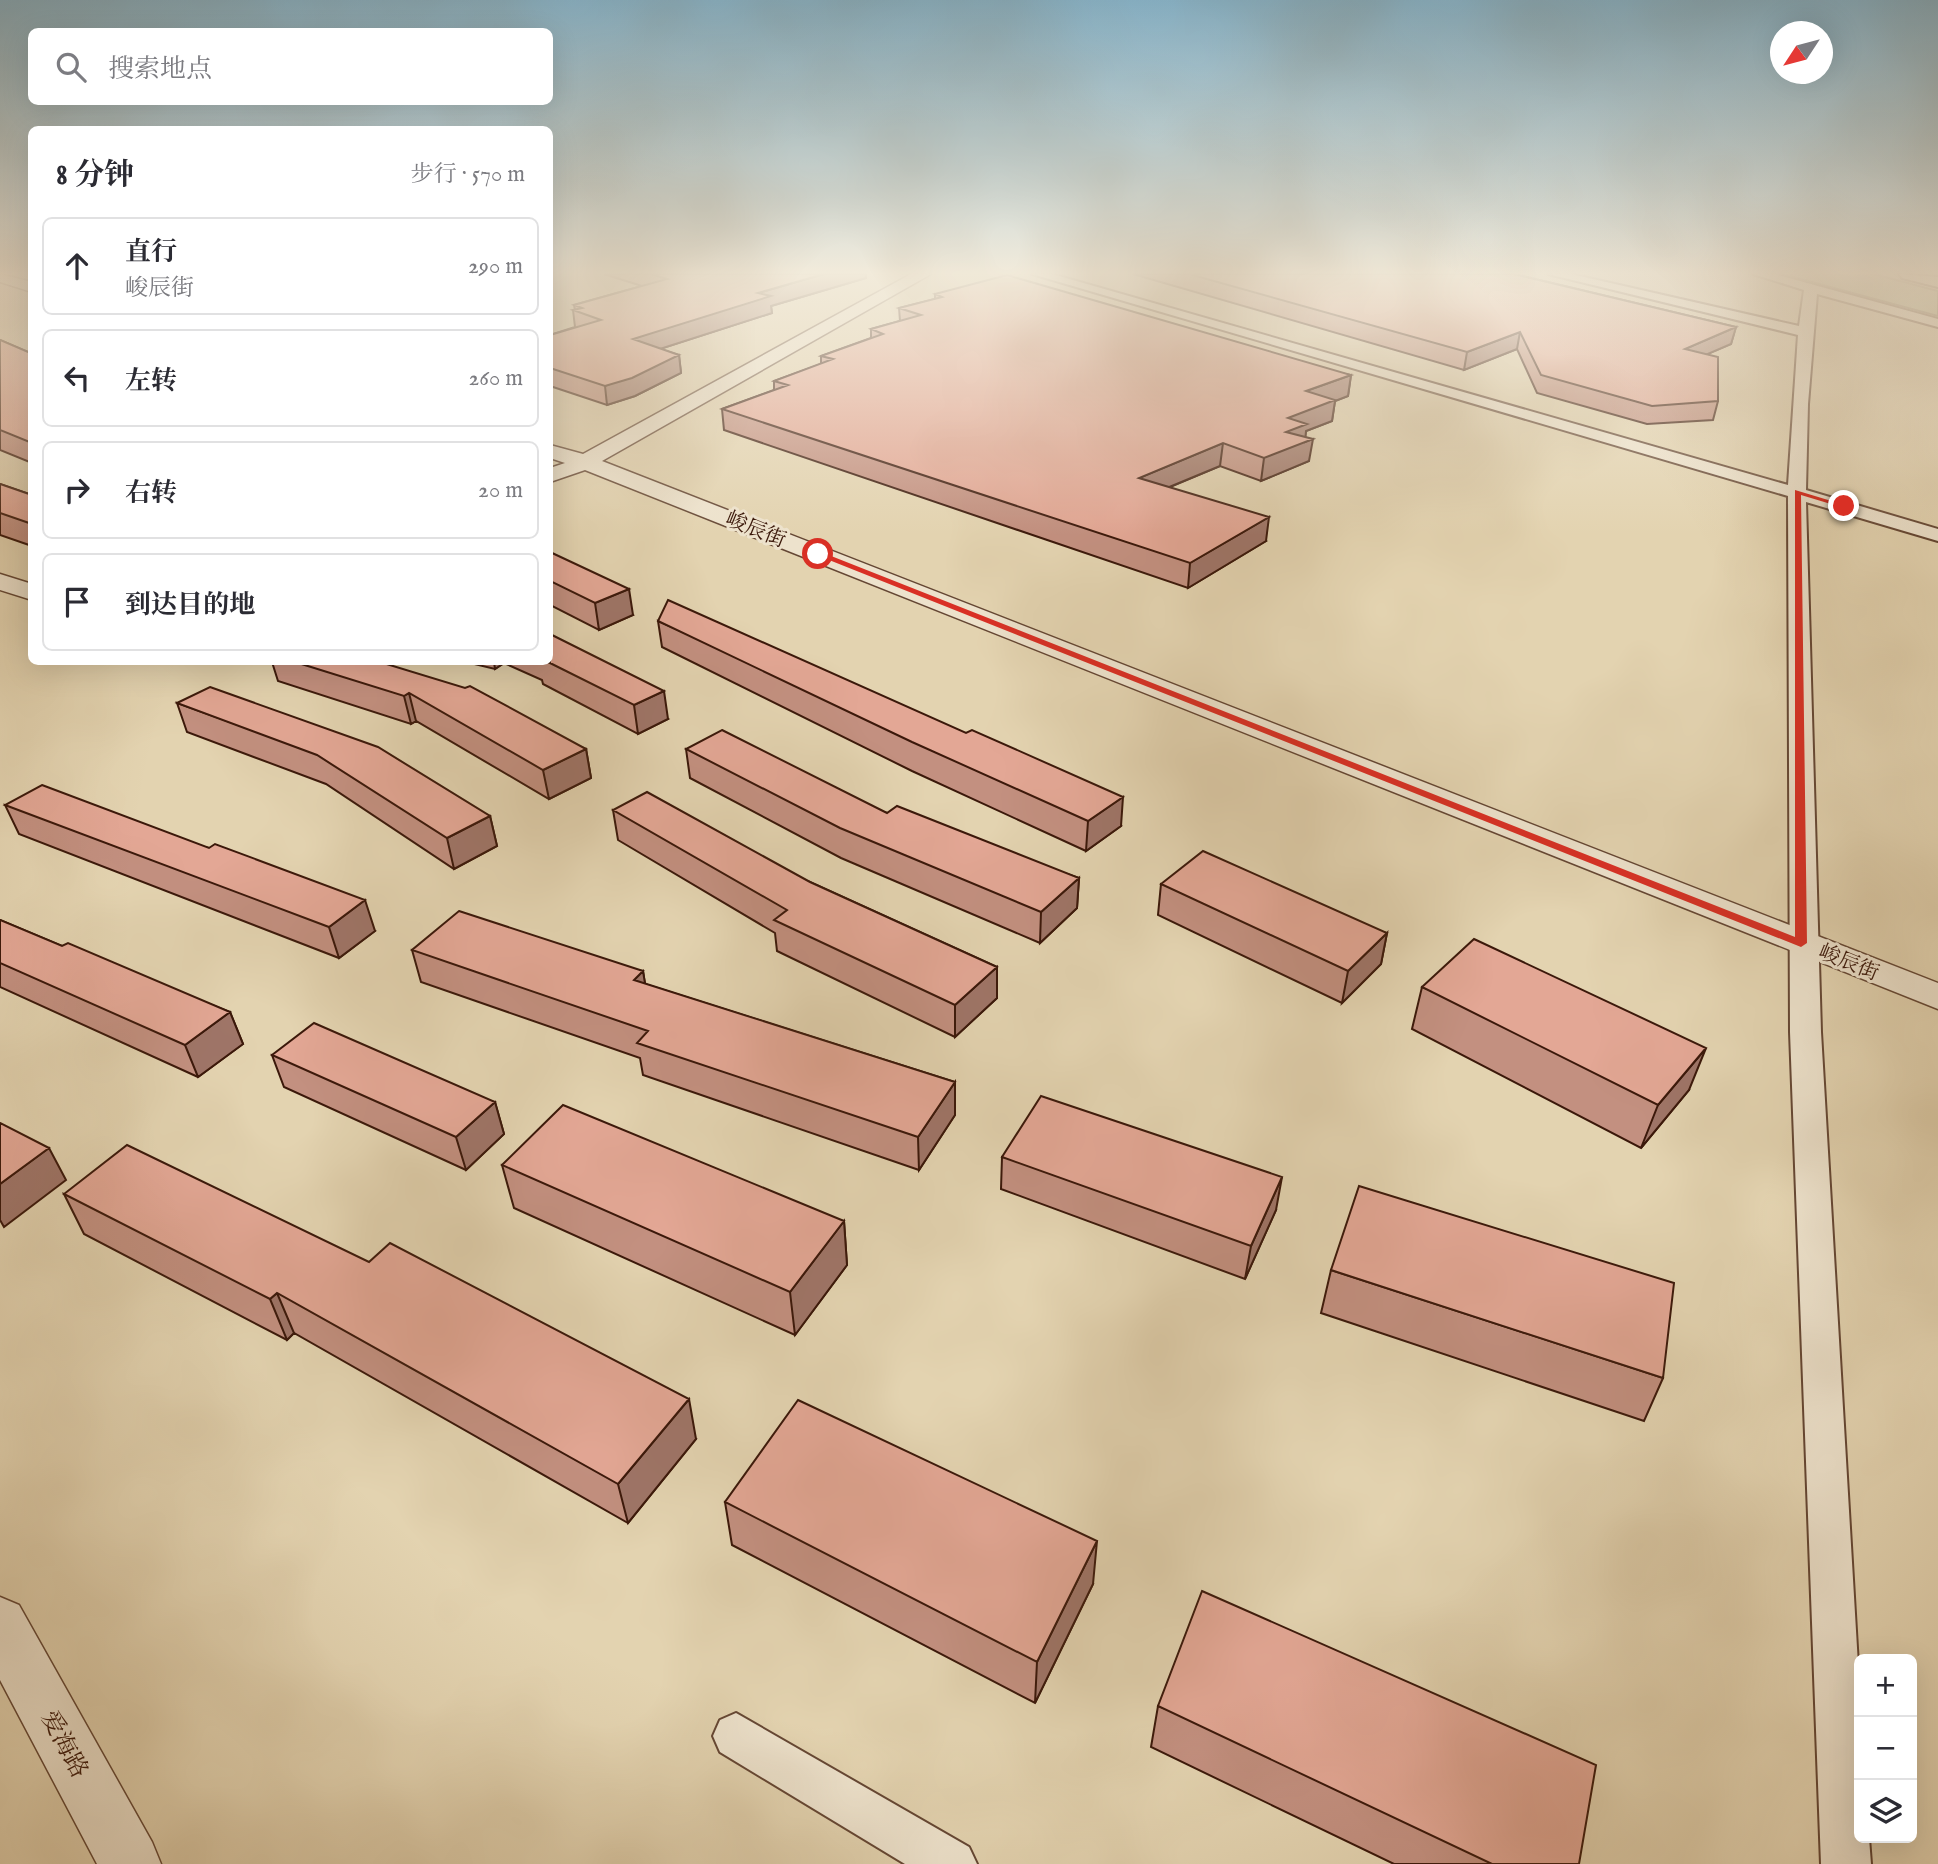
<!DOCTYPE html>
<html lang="zh">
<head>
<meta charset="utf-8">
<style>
	body { margin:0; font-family:"IM FELL English","Noto Serif SC",serif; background:#f7f7f7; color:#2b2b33 }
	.controls { position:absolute; right:21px; bottom:21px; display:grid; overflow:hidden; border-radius:10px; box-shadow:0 7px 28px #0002 }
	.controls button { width:63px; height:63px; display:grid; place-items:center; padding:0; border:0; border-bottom:2px solid #e1e1e2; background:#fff; color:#2b2b33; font:35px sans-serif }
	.compass { position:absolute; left:1770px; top:21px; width:63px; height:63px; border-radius:50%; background:#fff; box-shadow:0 7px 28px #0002; rotate:234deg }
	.stop { position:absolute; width:21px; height:21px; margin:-16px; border:5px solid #d93025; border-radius:50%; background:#fff }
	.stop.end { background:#d93025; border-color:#fff; box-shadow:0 2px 7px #0008 }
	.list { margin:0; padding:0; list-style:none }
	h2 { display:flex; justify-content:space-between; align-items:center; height:91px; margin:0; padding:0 28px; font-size:30px }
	h2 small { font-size:23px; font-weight:400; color:#7c7c81 }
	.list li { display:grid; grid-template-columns:46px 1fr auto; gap:21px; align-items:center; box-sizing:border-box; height:98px; margin:0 14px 14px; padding:0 14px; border:2px solid #e1e1e2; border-radius:10px }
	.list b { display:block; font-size:26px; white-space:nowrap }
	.list p { margin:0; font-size:23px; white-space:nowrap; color:#7c7c81 }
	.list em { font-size:23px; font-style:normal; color:#7c7c81 }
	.icon { flex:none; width:38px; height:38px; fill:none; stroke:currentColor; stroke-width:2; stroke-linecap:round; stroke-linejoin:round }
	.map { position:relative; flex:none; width:1938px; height:1864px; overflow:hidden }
	.search { position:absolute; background:#fff; box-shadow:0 7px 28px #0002; left:28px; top:28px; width:525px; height:77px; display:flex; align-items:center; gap:18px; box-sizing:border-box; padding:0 24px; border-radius:10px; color:#7c7c81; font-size:26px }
	.panel { position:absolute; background:#fff; box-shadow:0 7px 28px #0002; left:28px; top:126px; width:525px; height:539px; border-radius:10px }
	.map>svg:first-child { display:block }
</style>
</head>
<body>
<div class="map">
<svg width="1938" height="1864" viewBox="0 0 1938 1864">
	<rect width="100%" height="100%" fill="#e3d3b0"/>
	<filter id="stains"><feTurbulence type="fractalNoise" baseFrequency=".00286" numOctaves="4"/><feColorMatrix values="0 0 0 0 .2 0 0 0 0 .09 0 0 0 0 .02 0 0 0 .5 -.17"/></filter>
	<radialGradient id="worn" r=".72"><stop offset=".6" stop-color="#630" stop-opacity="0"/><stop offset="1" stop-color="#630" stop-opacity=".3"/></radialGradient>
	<path fill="#b3bc8c" stroke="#776a4b" stroke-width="2" d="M1782 274H1874L1938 291V316Z"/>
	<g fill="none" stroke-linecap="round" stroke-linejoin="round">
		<defs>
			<path id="minor" d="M1032 274H1052L1788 485 1798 335 1548 274H1571L1799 326 1804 290 1753 274H1774L1938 319V327L1817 294 1808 404 1806 490 1938 529V541L1806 502 1821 1032 1859 1682V1838H1869L1871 1864H1821L1790 1032 1788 496Z
				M736 1713 969 1847 977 1864H905L720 1752 713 1736 720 1720Z"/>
			<path id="tertiary" d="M0 274 32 282V292L0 282Z
				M911 274H931L602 461 1938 983V1009L585 470 550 482V468L565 463 550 458V445L583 454Z
				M0 574 32 584V600L0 590Z
				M0 1597 19 1605 152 1842 161 1864H97L0 1680Z"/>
			<path id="secondary" d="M1899 274 1938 277V287L1902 278Z"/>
		</defs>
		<use href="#minor" stroke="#654734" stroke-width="4"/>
		<use href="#tertiary" stroke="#654734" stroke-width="3"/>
		<use href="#secondary" stroke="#3b180a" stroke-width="4"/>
		<use href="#minor" fill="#ede2cc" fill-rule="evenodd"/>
		<use href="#tertiary" fill="#ede2cc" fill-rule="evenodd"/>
		<use href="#secondary" fill="#ede2cc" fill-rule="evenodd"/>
	</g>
	<path fill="#c39080" stroke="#3b180a" stroke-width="2" d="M604 274H866V278L771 306 772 313 660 349 679 355 681 373 635 396 607 405 550 386V335L575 327 573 310H575L574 305 642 286Z
		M1133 274H1514L1736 327 1731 344 1707 354 1718 401 1713 420 1647 424 1537 393 1517 349 1464 370Z
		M935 294 1351 375 1348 396 1335 401 1332 421 1306 431 1305 437 1309 461 1261 481 1220 466 1170 487 1266 541 1188 588 724 430 722 409 774 390V381L821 364V356L871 338V329L900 321 899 308 935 299Z
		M0 340 28 352 32 351V463L0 450Z
		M0 484 32 495V546L0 535Z
		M550 552 633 615 599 630 550 605Z
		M658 621 1121 826 1086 851 912 771 662 647Z
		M272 662H380L586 749 591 778 549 799 416 721 411 724 278 681Z
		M466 662H550L668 719 638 734 543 684 542 680 504 663 495 669Z
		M177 703 490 816 497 846 454 869 326 784 187 732Z
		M686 749 887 813 1079 878 1077 908 1040 943 841 858 690 778Z
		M5 805 209 848 375 931 339 958 19 834Z
		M613 810 810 882 997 967V998L955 1037 777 951 775 933 618 840Z
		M1161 884 1387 933 1381 964 1342 1003 1158 915Z
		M0 920 62 946 230 1012 243 1044 198 1077 0 987Z
		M412 950 643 971 645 984 955 1082V1115L919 1170 643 1075 640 1058 421 982Z
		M1422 987 1689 1090 1641 1148 1412 1029Z
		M272 1055 495 1102 504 1134 466 1170 284 1087Z
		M1002 1157 1276 1210 1245 1279 1001 1189Z
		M502 1165 844 1221 847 1265 795 1335 514 1208Z
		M64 1194 696 1439 628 1523 294 1333 287 1340 84 1234Z
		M1331 1270 1663 1378 1644 1421 1321 1313Z
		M725 1502 1093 1584 1035 1703 732 1545Z
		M1158 1706 1579 1864H1394L1151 1747Z"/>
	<path fill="#9f7568" stroke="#3b180a" stroke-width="2" d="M824 274H866V278L771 306 772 313 635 357 633 339 758 293Z
		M1736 327 1731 344 1680 366 1685 349Z
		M1520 332 1517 349 1464 370 1467 352Z
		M679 355 681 373 635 396 607 405 605 386Z
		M1351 375 1348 396 1335 401 1332 421 1306 431 1305 442 1313 439 1309 461 1261 481 1264 458 1288 418 1306 391Z
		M1223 443 1220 466 1138 500 1139 478Z
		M1269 517 1266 541 1188 588 1190 563Z
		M629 589 633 615 599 630 595 603Z
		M494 662H503L504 663 495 669Z
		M664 691 668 719 638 734 634 705Z
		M409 693 416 721 411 724 404 696Z
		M586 749 591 778 549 799 543 770Z
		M1123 797 1121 826 1086 851 1088 821Z
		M490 816 497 846 454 869 447 838Z
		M1079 878 1077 908 1040 943 1041 912Z
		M365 900 375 931 339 958 329 927Z
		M1387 933 1381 964 1342 1003 1348 971Z
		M997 967V998L955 1037V1005Z
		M643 971 648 1002 634 980Z
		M230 1012 243 1044 198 1077 185 1045Z
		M1706 1048 1689 1090 1641 1148 1658 1105Z
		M955 1082V1115L919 1170 918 1137Z
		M495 1102 504 1134 466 1170 456 1137Z
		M49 1148 66 1180 4 1227 0 1220V1184Z
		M1282 1177 1276 1210 1245 1279 1251 1246Z
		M844 1221 847 1265 795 1335 790 1292Z
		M277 1293 294 1333 287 1340 270 1299Z
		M689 1399 696 1439 628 1523 618 1484Z
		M1097 1541 1093 1584 1035 1703 1037 1662Z"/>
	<path fill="#e3a795" stroke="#3b180a" stroke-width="2" d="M651 274H824L758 293 771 296 633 339 679 355 632 378 605 386 550 368V335L601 320 573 310 582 308 574 305 667 279Z
		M1189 274H1514L1736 327 1685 349 1718 357V401L1652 406 1541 375 1520 332 1467 352Z
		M1007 275 1351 375 1306 391 1335 400 1288 418 1307 424 1286 432 1313 439 1264 458 1223 443 1139 478 1269 517 1190 563 722 409 788 385 774 381 833 359 821 356 883 334 871 329 921 315 899 308 942 297 935 294Z
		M0 340 28 352 32 351V443L0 430Z
		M0 484 32 495V524L0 513Z
		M550 552 629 589 595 603 550 581Z
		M668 600 966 733 972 730 1123 797 1088 821 912 742 658 621Z
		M550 634 664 691 634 705 548 662H550Z
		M295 662H380L465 688 470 686 586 749 543 770 409 693 404 696Z
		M210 687 378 747 490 816 447 838 317 755 177 703Z
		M722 730 887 813 897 806 1079 878 1041 912 840 828 686 749Z
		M42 785 209 848 215 844 365 900 329 927 5 805Z
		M647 792 810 882 997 967 955 1005 774 920 787 910 613 810Z
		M1203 851 1387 933 1348 971 1161 884Z
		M459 911 643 971 634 980 955 1082 918 1137 637 1043 648 1031 412 950Z
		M0 920 62 946 68 943 230 1012 185 1045 0 963Z
		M1474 939 1706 1048 1658 1105 1422 987Z
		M314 1023 495 1102 456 1137 272 1055Z
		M1041 1096 1282 1177 1251 1246 1002 1157Z
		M563 1105 844 1221 790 1292 502 1165Z
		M0 1123 49 1148 0 1184Z
		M127 1145 369 1262 390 1243 689 1399 618 1484 277 1293 270 1299 64 1194Z
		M1359 1186 1674 1283 1663 1378 1331 1270Z
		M798 1400 1097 1541 1037 1662 725 1502Z
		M1202 1591 1596 1765 1579 1864H1492L1158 1706Z"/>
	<linearGradient id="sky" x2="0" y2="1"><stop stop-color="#87b6ce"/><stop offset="0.51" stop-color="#f2ebdb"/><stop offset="1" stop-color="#f2ebdb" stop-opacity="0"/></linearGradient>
	<rect width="1938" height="535" fill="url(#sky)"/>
	<path fill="#d93025" d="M1795 490 1848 506 1844 508 1801 495 1807 943 1801 947 814 554 821 552 1795 937Z"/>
	<g text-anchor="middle" stroke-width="6" stroke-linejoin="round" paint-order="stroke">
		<g font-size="21" fill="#3b180a" stroke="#ede2cc">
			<text transform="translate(756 529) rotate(22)" y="7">峻辰街</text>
			<text transform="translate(1849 962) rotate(22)" y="7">峻辰街</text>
		</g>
		<g font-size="24" fill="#3b180a" stroke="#ede2cc">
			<text transform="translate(65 1744) rotate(62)" y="8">爱海路</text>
		</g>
	</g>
	<rect width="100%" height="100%" filter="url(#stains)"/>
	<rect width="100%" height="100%" fill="url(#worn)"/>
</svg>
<div class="controls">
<button>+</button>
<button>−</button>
<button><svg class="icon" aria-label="layers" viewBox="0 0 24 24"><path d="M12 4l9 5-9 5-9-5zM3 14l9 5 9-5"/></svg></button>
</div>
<svg class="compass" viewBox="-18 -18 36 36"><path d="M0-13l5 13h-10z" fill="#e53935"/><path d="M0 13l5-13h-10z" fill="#7c7c81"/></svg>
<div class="stop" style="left:818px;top:554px"></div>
<div class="stop end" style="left:1844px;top:506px"></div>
<div class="search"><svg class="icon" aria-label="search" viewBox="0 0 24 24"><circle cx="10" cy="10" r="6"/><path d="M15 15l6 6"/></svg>搜索地点</div>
<section class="panel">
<h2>8 分钟<small>步行 · 570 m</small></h2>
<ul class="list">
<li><svg class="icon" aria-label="ahead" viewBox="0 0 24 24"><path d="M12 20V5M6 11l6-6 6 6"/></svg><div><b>直行</b><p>峻辰街</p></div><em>290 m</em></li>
<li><svg class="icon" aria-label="left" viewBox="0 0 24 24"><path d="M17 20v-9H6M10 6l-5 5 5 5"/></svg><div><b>左转</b></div><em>260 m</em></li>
<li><svg class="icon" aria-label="right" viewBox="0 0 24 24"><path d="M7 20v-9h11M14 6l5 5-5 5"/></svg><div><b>右转</b></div><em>20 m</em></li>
<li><svg class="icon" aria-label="arrive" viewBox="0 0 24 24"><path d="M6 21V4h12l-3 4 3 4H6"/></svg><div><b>到达目的地</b></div></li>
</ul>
</section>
</div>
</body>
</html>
